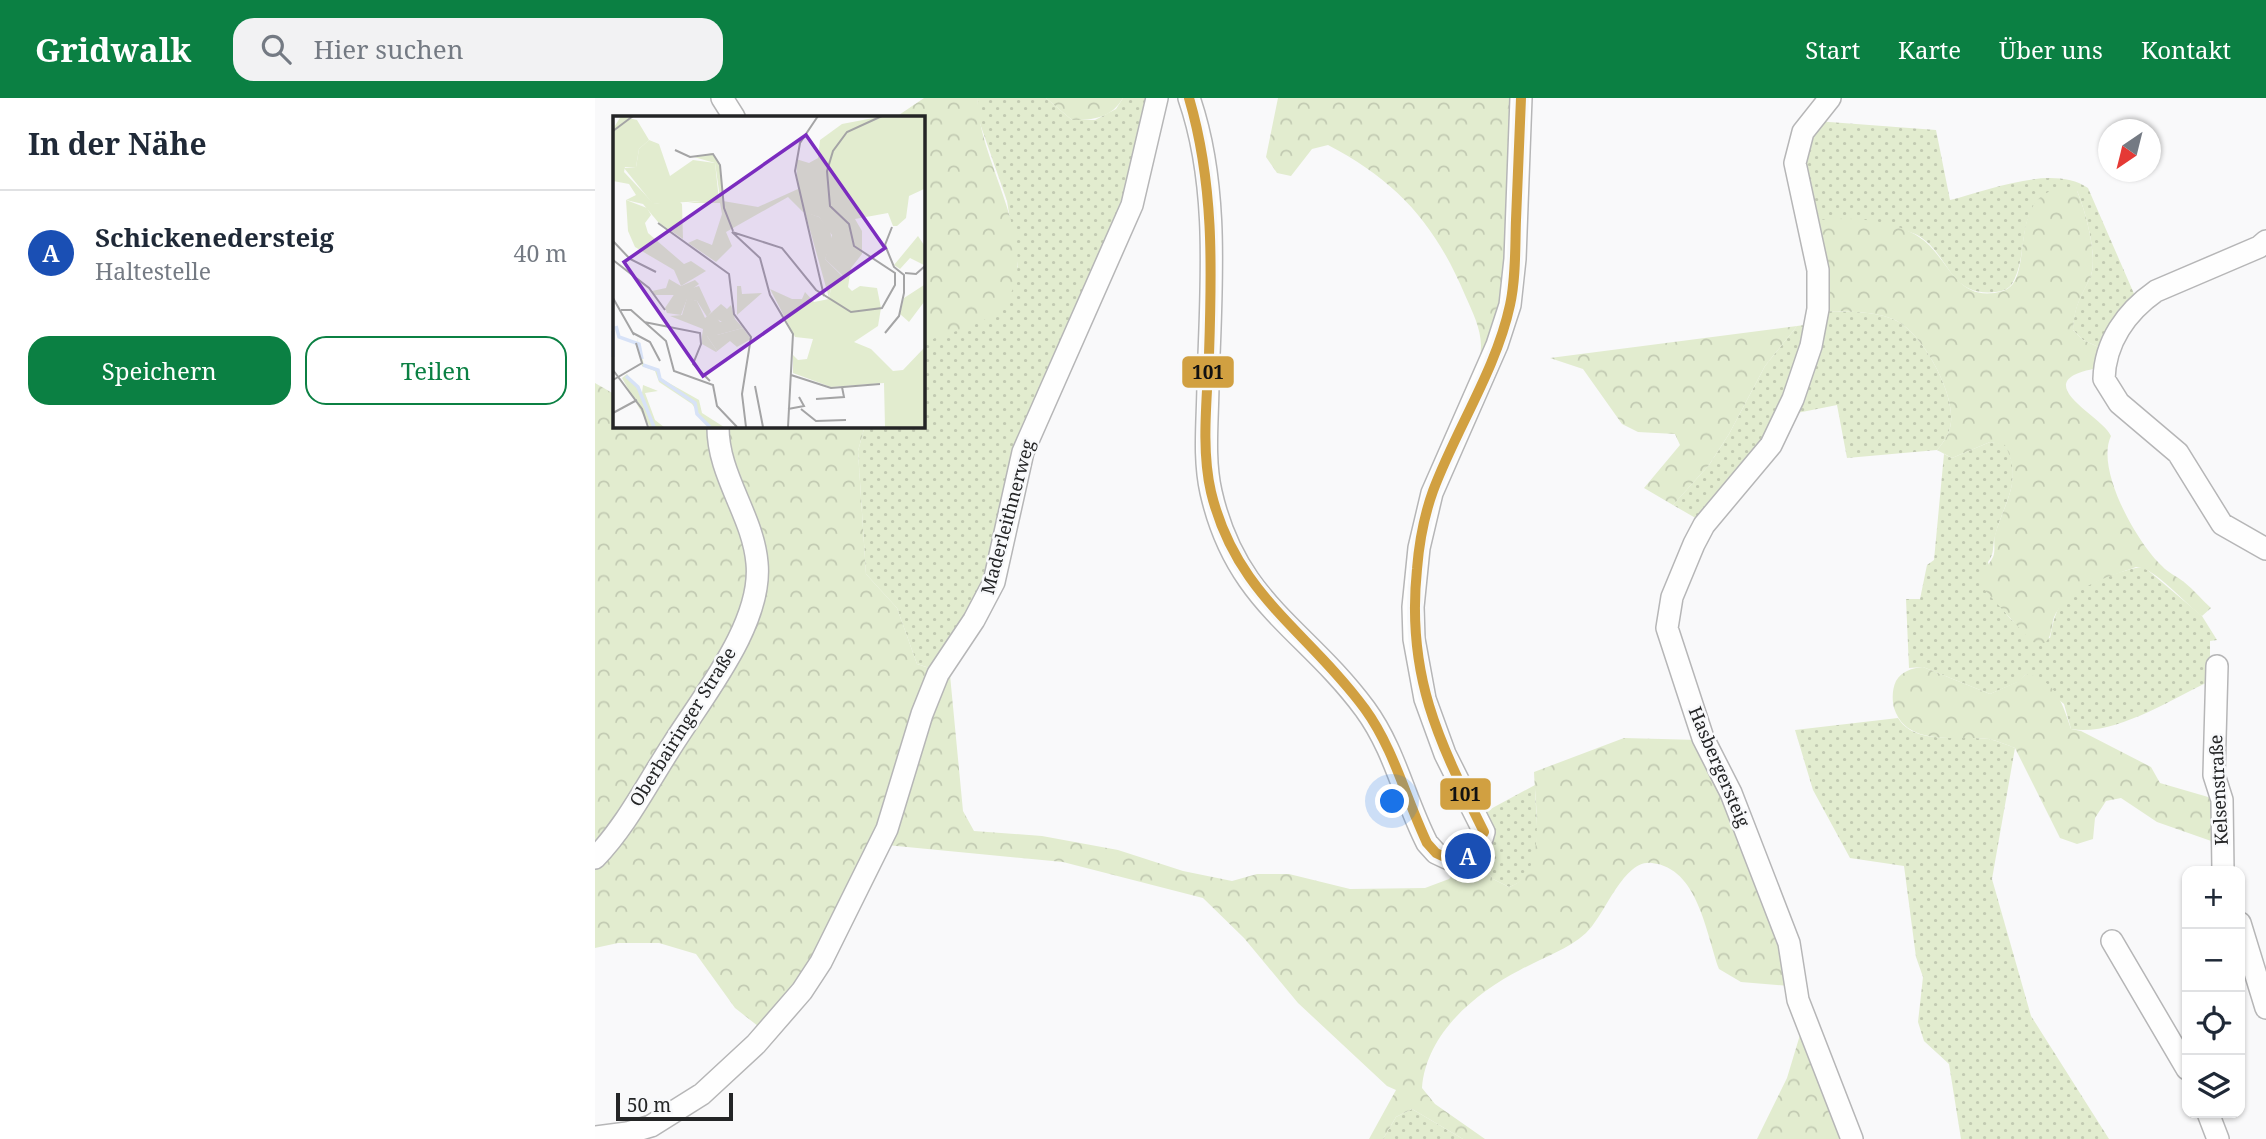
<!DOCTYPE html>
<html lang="de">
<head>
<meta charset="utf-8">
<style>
	body { margin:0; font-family:"Noto Serif",serif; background:#f2f2f3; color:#1f2937 }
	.controls { position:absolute; right:21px; bottom:21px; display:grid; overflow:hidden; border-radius:14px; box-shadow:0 2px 5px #0004 }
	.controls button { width:63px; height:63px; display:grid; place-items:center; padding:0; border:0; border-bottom:2px solid #e0e1e3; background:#fff; color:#1f2937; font:35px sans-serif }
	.compass { position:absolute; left:1503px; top:21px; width:63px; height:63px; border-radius:50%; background:#fff; box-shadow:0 2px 5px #0004; rotate:215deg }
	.scale { position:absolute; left:21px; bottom:18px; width:117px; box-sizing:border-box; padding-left:7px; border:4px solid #242526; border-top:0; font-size:19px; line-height:24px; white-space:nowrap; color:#242526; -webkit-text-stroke:5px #f8f9fb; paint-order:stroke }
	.you { position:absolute; left:798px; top:704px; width:24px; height:24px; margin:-18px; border:5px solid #fff; border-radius:50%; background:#1a73e8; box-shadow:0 0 0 10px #1a73e833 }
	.badge { display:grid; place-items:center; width:46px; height:46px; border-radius:50%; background:#0b8043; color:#fff; font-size:23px; font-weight:700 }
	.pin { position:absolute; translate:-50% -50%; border:4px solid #fff; box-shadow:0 2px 7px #0006 }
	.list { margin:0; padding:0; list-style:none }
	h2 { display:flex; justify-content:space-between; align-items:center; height:91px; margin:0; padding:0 28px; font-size:30px }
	h2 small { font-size:23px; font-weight:400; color:#747a83 }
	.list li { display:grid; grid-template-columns:46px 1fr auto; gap:21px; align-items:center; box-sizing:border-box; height:126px; padding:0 28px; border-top:2px solid #e0e1e3 }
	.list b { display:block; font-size:26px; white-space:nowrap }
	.list p { margin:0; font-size:23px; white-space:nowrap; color:#747a83 }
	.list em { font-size:23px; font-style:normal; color:#747a83 }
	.actions { display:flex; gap:14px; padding:21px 28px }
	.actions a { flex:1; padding:16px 0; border:2px solid #0b8043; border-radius:21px; text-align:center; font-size:24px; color:#0b8043 }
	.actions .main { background:#0b8043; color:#fff }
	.icon { flex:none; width:38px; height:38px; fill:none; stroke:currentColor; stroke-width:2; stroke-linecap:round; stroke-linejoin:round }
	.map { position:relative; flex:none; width:1671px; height:1041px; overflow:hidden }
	header { display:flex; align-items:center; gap:42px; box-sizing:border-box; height:98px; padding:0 35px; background:#0b8043; color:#fff }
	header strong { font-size:33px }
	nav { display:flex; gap:38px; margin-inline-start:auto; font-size:24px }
	.search { width:490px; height:63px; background:#f2f2f3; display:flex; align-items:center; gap:18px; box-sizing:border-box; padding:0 24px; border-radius:21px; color:#747a83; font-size:26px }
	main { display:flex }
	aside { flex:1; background:#fff }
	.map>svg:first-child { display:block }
</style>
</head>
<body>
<header>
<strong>Gridwalk</strong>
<div class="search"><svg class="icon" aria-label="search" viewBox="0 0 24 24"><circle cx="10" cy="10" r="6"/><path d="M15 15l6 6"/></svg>Hier suchen</div>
<nav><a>Start</a><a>Karte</a><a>Über uns</a><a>Kontakt</a></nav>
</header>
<main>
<aside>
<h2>In der Nähe<small></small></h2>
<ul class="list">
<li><span class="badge" style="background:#1a4fb4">A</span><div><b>Schickenedersteig</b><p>Haltestelle</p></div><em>40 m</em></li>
</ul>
<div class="actions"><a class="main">Speichern</a><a>Teilen</a></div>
</aside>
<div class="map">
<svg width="1671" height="1041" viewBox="0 0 1671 1041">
	<defs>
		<pattern id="grass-dots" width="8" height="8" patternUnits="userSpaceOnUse" patternTransform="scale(1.75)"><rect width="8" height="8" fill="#e2eccf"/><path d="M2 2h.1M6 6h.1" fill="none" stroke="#c2cab2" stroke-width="1.8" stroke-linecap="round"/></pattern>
		<pattern id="forest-crowns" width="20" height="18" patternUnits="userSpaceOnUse" patternTransform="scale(1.75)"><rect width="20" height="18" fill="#e2eccf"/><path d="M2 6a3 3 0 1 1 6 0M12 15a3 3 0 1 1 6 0" fill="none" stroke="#c2cab2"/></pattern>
	</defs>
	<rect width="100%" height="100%" fill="#f9f9fa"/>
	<path fill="url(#grass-dots)" d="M383 0H451L477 22H500L521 11 528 0H557L543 72 449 290 398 469 341 572 322 566 302 510 271 476 263 353 270 327H327V246L423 169 412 103 382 17Z
		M1221 23 1341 32 1355 102C1395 92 1457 66 1493 90L1540 198 1508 251 1488 242 1478 232C1479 209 1485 200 1495 180 1504 161 1490 111 1482 93L1434 117C1426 139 1429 164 1418 184 1414 191 1409 193 1401 194 1353 199 1356 158 1324 138 1307 128 1240 120 1220 123 1208 90 1201 53 1221 23Z
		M1227 213C1251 214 1280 212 1302 223 1328 237 1359 293 1356 324 1355 335 1349 344 1342 352L1252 360 1242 307 1197 316Z
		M1217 226 1181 330 1104 422 1078 407 1114 367 1134 336 1170 268 1202 228Z
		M1395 344 1410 346C1429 383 1409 403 1400 438 1397 448 1400 455 1393 464 1407 511 1404 525 1455 540 1458 525 1460 510 1472 500 1487 487 1530 470 1549 469L1607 518 1622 542 1615 543V583C1577 601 1518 639 1476 631L1469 606 1431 576 1425 583 1395 596 1328 569 1314 570 1311 501H1325L1332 467 1339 462 1349 356 1357 360Z
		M1303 620C1320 648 1366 637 1394 641 1403 643 1412 647 1420 650L1397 781 1436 918 1514 1041H1366L1354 966 1329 943 1323 924 1328 879 1321 859 1309 768 1255 760 1218 692 1200 632Z
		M940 687C940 719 953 777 914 789L898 781 883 761 890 714Z
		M817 1011 868 1041H788L801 1019Z"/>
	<path fill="url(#forest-crowns)" d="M329 0H383C379 60 460 165 401 214 379 232 351 233 327 246V19H301Z
		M451 0H528C516 20 499 22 477 22Z
		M683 0H920L913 187 879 285C881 273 886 260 886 248 886 230 877 213 870 197 840 126 802 83 733 47L717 51 696 78 682 75 671 59Z
		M1473 90 1482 93C1490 111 1504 161 1495 180 1485 201 1480 207 1478 232L1488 242 1508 251 1503 270C1428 283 1507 317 1516 338 1500 371 1542 445 1567 468 1573 475 1582 478 1589 484 1599 492 1607 502 1616 510L1607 518C1591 507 1559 468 1541 469 1513 479 1477 489 1461 515 1455 525 1459 536 1450 545L1437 544 1386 488C1385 475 1392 470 1398 459 1401 452 1398 443 1400 437 1410 403 1428 382 1410 347L1395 344 1357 360 1342 352C1349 344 1355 335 1356 324 1359 293 1328 237 1302 223 1280 212 1251 214 1227 213L1220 123C1250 118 1297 121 1324 139 1354 158 1360 207 1408 193 1443 182 1407 91 1473 90Z
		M1202 228 1170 268 1134 336 1114 367 1078 407 1049 390 1085 347 1080 336 1043 334 1027 326 988 271 955 260Z
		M0 285 19 296V327H270L263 353 271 476 302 510 322 566 355 577 368 713 379 733 447 738 523 752 588 773 637 783 662 776H694L755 791 830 790 854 781 861 773 883 761 898 781 914 789C953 777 940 707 939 674L1029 640 1104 642 1168 787 1194 888 1146 884 1124 871C1111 835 1103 770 1057 765 1028 761 1010 818 991 835 972 852 947 860 925 872 880 895 831 936 827 990L840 1006 890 1041H868L817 1011 801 1019 788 1041H774L801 992 792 988 703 905 649 840 608 800 468 764 281 746 230 848 168 932 140 910 101 856 64 845H23L0 850Z
		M1328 569 1395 596 1424 583 1431 576C1460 581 1468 606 1476 631L1486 633 1556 669 1565 685 1620 701 1619 744 1562 724 1526 700 1511 703 1500 720 1498 741 1482 746 1465 740 1420 650C1412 647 1403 643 1394 641 1362 637 1312 650 1299 610 1297 602 1297 591 1301 583 1307 573 1317 570 1328 569Z
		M1208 927 1250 1041H1162L1192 980Z"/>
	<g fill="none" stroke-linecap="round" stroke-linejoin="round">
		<defs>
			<path id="minor" d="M127 0 139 19
				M594 0C625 89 616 191 613 284 613 320 608 359 616 394 641 505 710 530 770 611 800 652 809 700 832 745L841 755 858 763C874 761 886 749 889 734L850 656 830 601 819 541 818 509 824 450 837 395 902 247 915 207 920 161 926 0
				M1235 0 1208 34 1200 65 1223 172V211L1216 248 1198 301 1176 347 1109 427 1099 446 1077 499 1072 530 1108 640 1136 695 1194 845 1203 902 1257 1041
				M1671 143 1664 149 1561 193C1531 214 1510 244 1509 281L1524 305 1583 355 1627 426 1671 451
				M1622 568 1619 677 1627 702 1628 773
				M0 760C32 727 53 684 78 646 108 598 168 525 162 465 158 417 122 377 123 327
				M1645 825 1671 910
				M1517 843 1592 971
				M1613 1015 1623 1041
				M0 1039 32 1035 56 1028 107 996 161 946 207 893 226 864 292 731 327 616 343 576 379 522 399 484 428 354 537 107 562 0"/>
		</defs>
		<use href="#minor" stroke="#b6b6b7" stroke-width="24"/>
		<use href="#minor" stroke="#fefefe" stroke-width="21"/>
		<defs>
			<path id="bus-1" d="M594 0C619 85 617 169 614 257 612 301 606 351 616 394 641 497 712 532 770 611 799 651 811 701 832 745L841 755 858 763 878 753 889 734C843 642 811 577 822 471 824 446 829 418 838 393 861 331 901 272 915 207 921 180 920 150 921 122 923 81 924 41 926 0"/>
		</defs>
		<use href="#bus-1" stroke="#f8f9fb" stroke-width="16"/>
		<use href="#bus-1" stroke="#d1a041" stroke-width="10"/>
	</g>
	<g text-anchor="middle" stroke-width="5" stroke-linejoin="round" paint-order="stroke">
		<g font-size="18" fill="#242526" stroke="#f8f9fb">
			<text transform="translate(413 419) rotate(-75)" y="6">Maderleithnerweg</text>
			<text transform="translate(88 629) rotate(-58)" y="6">Oberbairinger Straße</text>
			<text transform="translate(1124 669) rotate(67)" y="6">Hasbergersteig</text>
			<text transform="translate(1624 692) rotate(-93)" y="6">Kelsenstraße</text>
		</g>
	</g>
	<g transform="translate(18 18)">
		<rect width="312" height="312" fill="#f9f9fa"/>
		<path d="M36 24 46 28 57 60 80 44 102 47 106 84 40 88 11 52 23 51 26 33ZM13 84 34 92 38 99 32 107 35 117 71 148 78 145 93 155 68 170 61 154 22 131 15 115ZM192 96 206 101 217 114 219 125 212 143 231 162 230 168 219 166 216 182ZM305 120 311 129V149L297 142 287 153 281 149ZM311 169V186L296 206 287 198 291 182ZM86 170 98 196 94 201 84 185 74 183 68 199 54 197 52 192 62 177ZM108 188 114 193 118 189 122 203 111 207 102 202 99 196ZM130 212 138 223 124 231 117 225 103 236 89 228V220H94L104 235V219ZM14 258 29 277 30 269 45 275 32 277 42 304 51 311H37L9 262Z" fill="#e2eccf"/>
		<path d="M8 0 24 4 36 24 26 33 23 51H12L11 56 41 88 65 84 69 88 70 123 45 106 30 88 13 84 23 79 16 68 0 65V13ZM271 0H311V73L296 80 293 102 284 110H280L275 97 242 103 249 115V138L238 152 235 171 239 175 247 170 264 172 268 192 265 210 241 226 258 233 280 255 290 254 311 232V311H272L271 267 218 271 180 257V239L185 244 194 243 200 223 182 221 157 173 179 183H189L192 176 201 186 216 183 219 166 230 167 229 159 212 143 219 119 206 101 190 96 175 81 113 116 119 130 103 146 75 127 84 123 99 129 109 98 107 87H75L107 82 102 47 81 41 99 37 107 51 110 85 145 91 185 73 183 43 196 47 205 42 207 24 229 8ZM56 163 68 170 82 164 86 168 71 179H42L39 175 53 172ZM124 170H128L129 178 149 177 124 199ZM74 182 84 185 92 202 99 196 107 206 122 203 130 212 104 219V235L94 220H89L90 213 57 200 69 199ZM24 221 31 249 45 254 47 262 86 284 89 297 111 311H95L79 288 46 266 42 255 29 250Z" fill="#e2eccf"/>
		<path fill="none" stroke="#d7e2f7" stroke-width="3.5" d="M3 210 6 221 26 228 29 243M0 215V241M30 249 45 254 47 263 82 287 84 298 97 311M13 260 25 271 41 311"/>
		<path fill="none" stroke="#a4a4a5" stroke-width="2" d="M205 0 187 27 182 55 211 180M0 15 20 0M62 34 77 41 100 38 107 49 111 92 120 115M45 107 116 158 121 198 138 221 129 278 133 311M0 125 17 143 43 156M0 144 36 172 52 194M292 157 303 158 312 150M0 182 21 219M8 194H18L53 225 61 255 100 269 104 290 124 311M31 206 87 217 88 228 80 248 97 265M20 217 37 226 47 245M272 217 286 200 291 177V159L281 151 272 129 279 111M0 254 29 293 35 311M178 259 218 272 267 268M0 264 29 247 23 227M142 270 150 311M203 283 231 281 229 271M175 293 191 290 186 281M188 293 203 305 233 304M0 297 24 284M175 311 180 218 157 179 147 142 119 116 169 132 203 174 238 196 269 192 282 169V157L241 130 236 108 217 90 214 55 220 35 234 16 269 0"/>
		<path fill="#7b2cbf" fill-opacity="0.15" stroke="#7b2cbf" stroke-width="3.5" d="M193 19 272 132 90 260 11 146Z"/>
		<rect width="312" height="312" fill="none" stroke="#242526" stroke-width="3.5"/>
	</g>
	<g stroke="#f8f9fb" stroke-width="2.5">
		<rect x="586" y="257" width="54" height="34" rx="7" fill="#d1a041"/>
		<rect x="844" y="679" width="53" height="34" rx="7" fill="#d1a041"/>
	</g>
	<g font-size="19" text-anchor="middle" font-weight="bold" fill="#111">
		<text x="613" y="281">101</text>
		<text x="870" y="703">101</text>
	</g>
</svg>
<div class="controls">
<button>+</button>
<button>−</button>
<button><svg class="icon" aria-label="locate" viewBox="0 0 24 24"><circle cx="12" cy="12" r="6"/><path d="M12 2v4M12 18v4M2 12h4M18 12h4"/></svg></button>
<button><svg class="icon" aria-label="layers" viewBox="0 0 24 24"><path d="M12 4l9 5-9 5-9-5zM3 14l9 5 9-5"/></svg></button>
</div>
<svg class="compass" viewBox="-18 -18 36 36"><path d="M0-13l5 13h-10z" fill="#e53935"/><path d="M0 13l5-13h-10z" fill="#747a83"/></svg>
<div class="scale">50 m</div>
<div class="you"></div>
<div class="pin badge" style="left:873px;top:758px;background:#1a4fb4">A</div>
</div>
</main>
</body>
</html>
